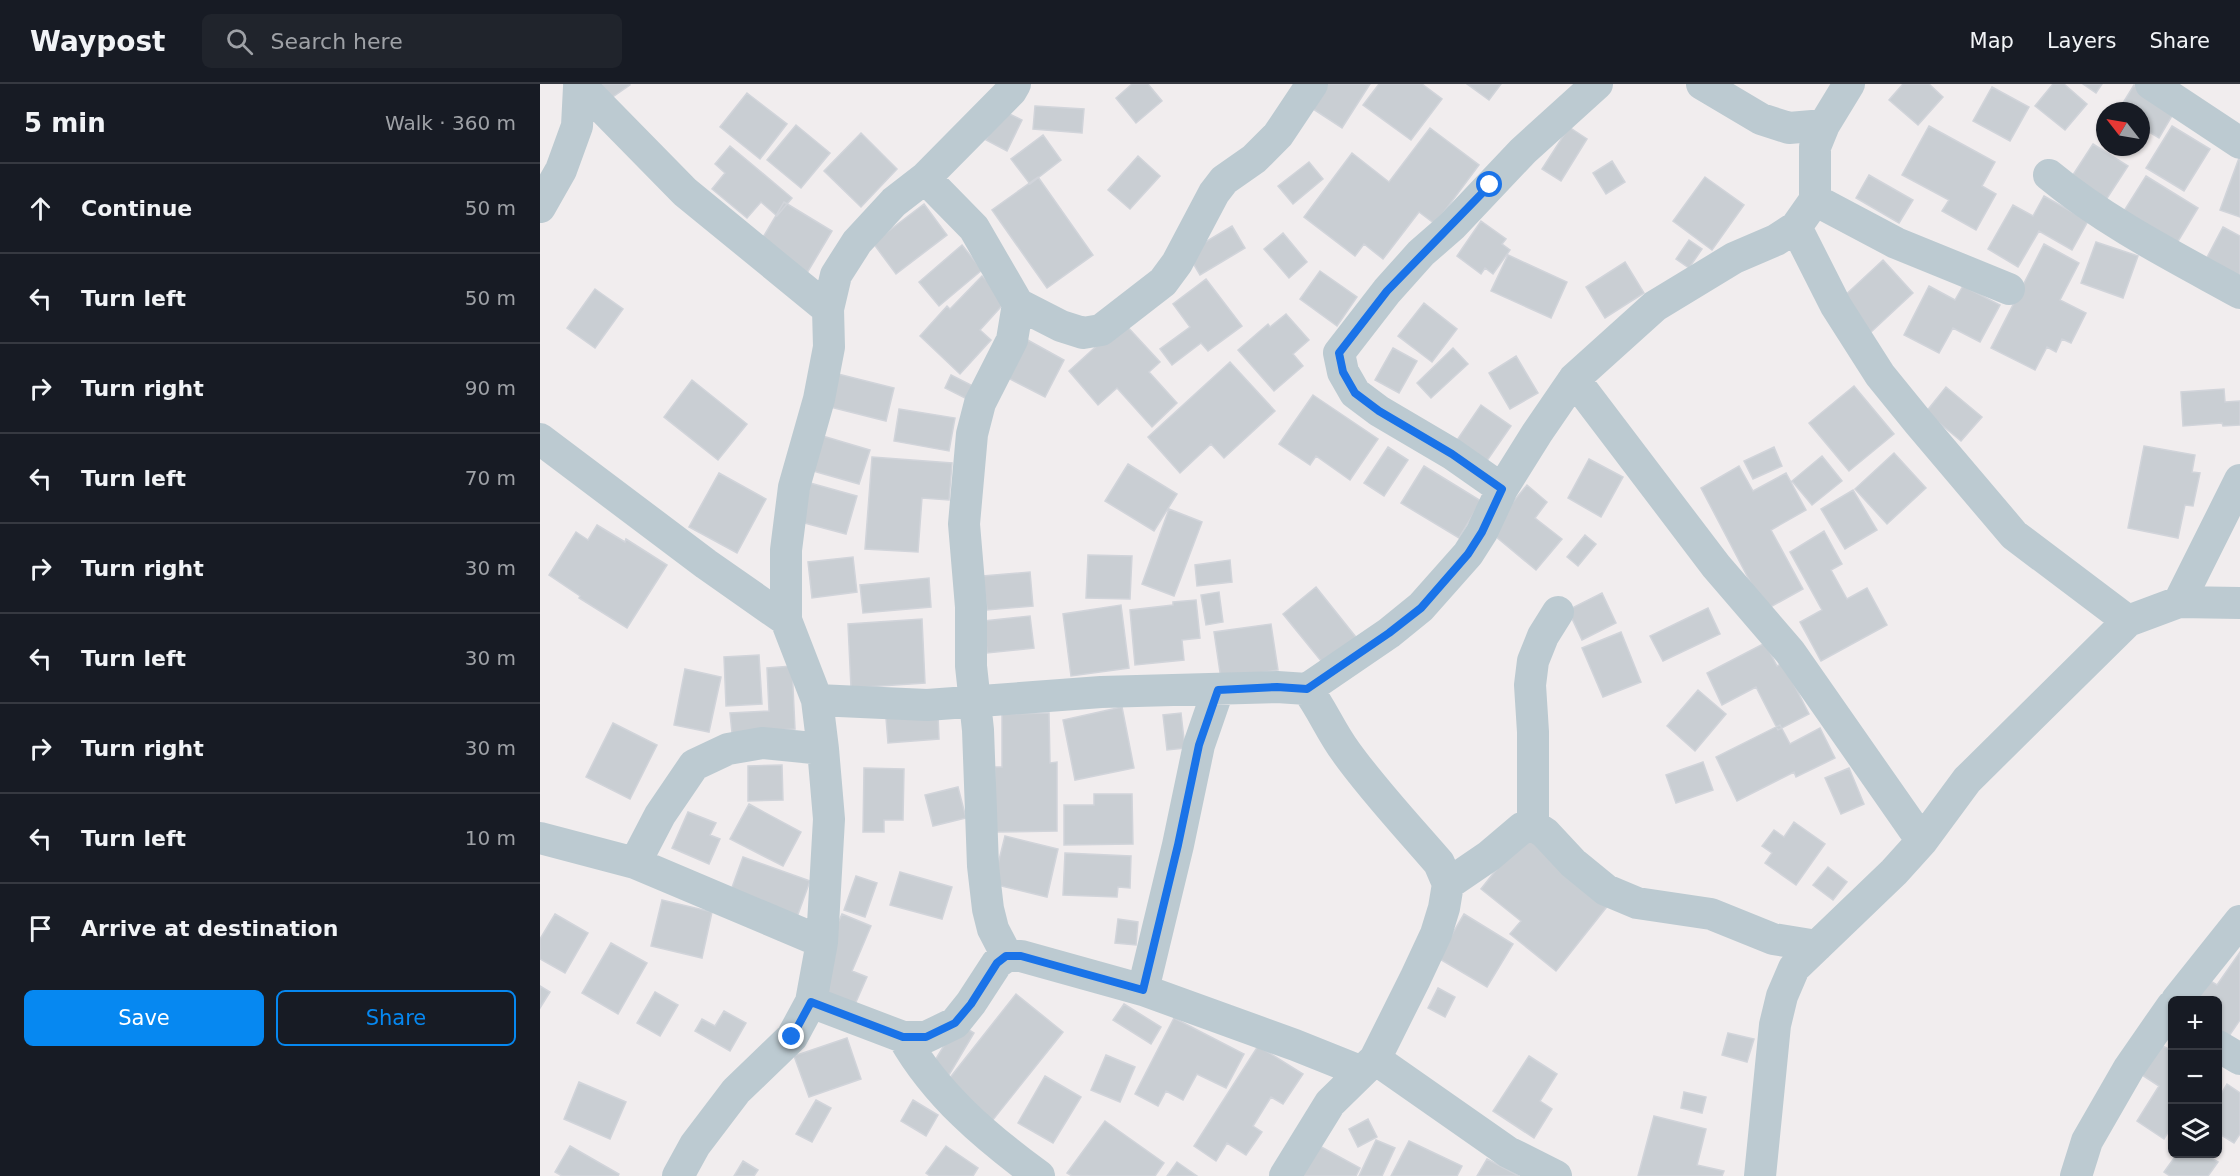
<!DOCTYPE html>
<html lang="en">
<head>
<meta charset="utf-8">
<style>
	body { margin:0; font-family:"DejaVu Sans",sans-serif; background:#20242c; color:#f1f3f6 }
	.controls { position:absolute; right:18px; bottom:18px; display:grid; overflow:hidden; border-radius:9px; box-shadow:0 2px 4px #0004 }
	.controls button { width:54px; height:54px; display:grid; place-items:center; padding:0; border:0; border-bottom:2px solid #363941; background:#171b24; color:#f1f3f6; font:30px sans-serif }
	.compass { position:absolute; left:1556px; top:18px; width:54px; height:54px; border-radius:50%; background:#171b24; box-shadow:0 2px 4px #0004; rotate:301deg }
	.stop { position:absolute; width:18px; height:18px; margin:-14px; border:4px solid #1a73e8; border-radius:50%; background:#fff }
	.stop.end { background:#1a73e8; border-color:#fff; box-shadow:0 2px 6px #0008 }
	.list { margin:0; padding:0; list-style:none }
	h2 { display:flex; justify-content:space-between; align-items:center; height:78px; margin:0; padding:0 24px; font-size:26px }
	h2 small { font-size:20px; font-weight:400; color:#9ea1a6 }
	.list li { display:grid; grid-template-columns:39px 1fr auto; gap:18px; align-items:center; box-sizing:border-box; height:90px; padding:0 24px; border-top:2px solid #363941 }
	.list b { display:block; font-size:22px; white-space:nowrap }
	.list em { font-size:20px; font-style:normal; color:#9ea1a6 }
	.actions { display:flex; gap:12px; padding:18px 24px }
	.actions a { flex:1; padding:14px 0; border:2px solid #0688f1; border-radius:9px; text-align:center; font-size:21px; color:#0688f1 }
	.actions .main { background:#0688f1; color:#fff }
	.icon { flex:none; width:33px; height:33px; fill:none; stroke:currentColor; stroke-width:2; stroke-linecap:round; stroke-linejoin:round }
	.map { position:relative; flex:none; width:1700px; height:1092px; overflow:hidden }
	header { display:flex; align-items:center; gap:36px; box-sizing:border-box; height:84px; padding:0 30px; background:#171b24; border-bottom:2px solid #363941 }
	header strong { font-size:28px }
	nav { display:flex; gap:33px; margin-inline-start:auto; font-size:21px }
	.search { width:420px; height:54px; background:#20242c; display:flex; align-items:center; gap:15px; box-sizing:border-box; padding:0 21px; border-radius:9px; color:#9ea1a6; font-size:22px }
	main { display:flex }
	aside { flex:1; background:#171b24 }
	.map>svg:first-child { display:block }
</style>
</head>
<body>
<header>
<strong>Waypost</strong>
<div class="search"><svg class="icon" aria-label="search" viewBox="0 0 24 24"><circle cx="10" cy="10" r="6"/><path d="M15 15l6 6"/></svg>Search here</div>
<nav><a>Map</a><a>Layers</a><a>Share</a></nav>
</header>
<main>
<aside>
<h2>5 min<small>Walk · 360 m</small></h2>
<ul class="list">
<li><svg class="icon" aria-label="ahead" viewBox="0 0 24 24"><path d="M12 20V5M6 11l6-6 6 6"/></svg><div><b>Continue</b></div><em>50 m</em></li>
<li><svg class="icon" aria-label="left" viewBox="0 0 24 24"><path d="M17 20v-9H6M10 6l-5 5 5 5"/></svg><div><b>Turn left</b></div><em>50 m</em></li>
<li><svg class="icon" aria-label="right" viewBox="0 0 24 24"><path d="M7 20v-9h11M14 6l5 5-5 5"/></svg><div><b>Turn right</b></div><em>90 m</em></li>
<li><svg class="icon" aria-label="left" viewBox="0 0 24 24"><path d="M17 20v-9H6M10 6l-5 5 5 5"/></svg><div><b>Turn left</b></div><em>70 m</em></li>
<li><svg class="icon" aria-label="right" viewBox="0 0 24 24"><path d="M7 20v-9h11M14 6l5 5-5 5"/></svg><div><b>Turn right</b></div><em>30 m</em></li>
<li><svg class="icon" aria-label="left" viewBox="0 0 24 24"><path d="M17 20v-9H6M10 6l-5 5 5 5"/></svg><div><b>Turn left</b></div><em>30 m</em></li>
<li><svg class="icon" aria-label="right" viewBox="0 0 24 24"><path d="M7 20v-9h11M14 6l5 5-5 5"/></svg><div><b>Turn right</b></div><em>30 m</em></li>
<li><svg class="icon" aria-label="left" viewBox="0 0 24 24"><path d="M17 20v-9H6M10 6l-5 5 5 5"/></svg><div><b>Turn left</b></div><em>10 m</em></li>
<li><svg class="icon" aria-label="arrive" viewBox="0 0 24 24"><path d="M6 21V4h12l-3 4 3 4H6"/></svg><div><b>Arrive at destination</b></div></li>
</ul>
<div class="actions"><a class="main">Save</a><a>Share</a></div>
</aside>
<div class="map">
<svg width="1700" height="1092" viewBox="0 0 1700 1092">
	<rect width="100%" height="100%" fill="#f1edee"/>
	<path fill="#c9ced3" stroke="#d1d4da" stroke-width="1.5" d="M51 0H89L90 1 64 19Z
		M592 0H608L622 17 596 39 576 14Z
		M785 0H830L802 44 770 23Z
		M839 0H882L902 15 871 56 823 21Z
		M927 0H961L949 16Z
		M1363 0H1389L1403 13 1378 41 1349 16Z
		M1513 0H1524L1547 20 1525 46 1495 22Z
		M1543 0H1562L1556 9Z
		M1594 1 1636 25 1619 54 1601 43V27H1578Z
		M1452 3 1489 23 1470 57 1433 37Z
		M207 9 247 40 220 75 180 43Z
		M495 22 544 25 542 49 493 45Z
		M461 26 482 36 467 67 446 56Z
		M256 41 290 69 261 104 227 76Z
		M1389 42 1455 78 1442 102 1456 110 1436 146 1402 127 1409 116 1362 91Z
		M1632 42 1670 65 1644 107 1606 84Z
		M1029 43 1047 55 1021 97 1002 85Z
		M890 44 939 81 895 140 879 128 843 175 824 160 815 172 764 133 812 69 849 98Z
		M321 49 357 85 321 123 284 87Z
		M503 51 521 76 490 100 471 75Z
		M1553 60 1588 82 1562 122 1527 100Z
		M190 62 252 114 237 132 221 118 207 134 172 105 185 89 175 80Z
		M598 72 620 92 590 125 568 106Z
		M1699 74H1700V133L1680 126Z
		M1072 77 1085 98 1066 110 1053 89Z
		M769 78 783 95 753 120 738 102Z
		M1329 91 1373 116 1359 139 1316 114Z
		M1606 92 1658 124 1637 159 1584 127Z
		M498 93 553 171 507 204 452 126Z
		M1165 93 1204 121 1172 166 1133 137Z
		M1504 112 1548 137 1532 166 1499 147 1478 183 1448 165 1473 121 1493 132Z
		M244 118 292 147 267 189 219 160Z
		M384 120 407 151 356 190 333 159Z
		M941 137 966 155 962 160 970 166 953 190 945 184 941 190 917 172Z
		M692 142 705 164 660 191 647 169Z
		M1683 143 1700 152V200L1663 181Z
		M743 149 767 178 749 194 724 165Z
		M1149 156 1162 165 1149 184 1136 175Z
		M1556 158 1598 172 1583 214 1541 199Z
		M1504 160 1539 179 1520 216 1546 229 1531 259 1522 255 1516 268 1507 263 1495 286 1451 264Z
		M422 161 442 186 399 222 379 198Z
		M968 171 1027 198 1011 234 951 207Z
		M1343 176 1373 209 1330 249 1300 216Z
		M1085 178 1104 209 1065 234 1046 203Z
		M780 187 817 213 797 242 760 215Z
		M442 192 468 215 440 246 451 256 420 290 380 252 407 222 410 225Z
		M666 195 702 242 668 267 661 259 632 281 620 265 650 243 633 220Z
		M1389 202 1415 216 1423 202 1460 221 1440 258 1413 244 1399 269 1364 251Z
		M55 205 83 225 55 264 27 244Z
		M884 219 917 245 892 278 858 252Z
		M746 230 769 256 753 270 763 282 734 307 698 266 728 240 730 243Z
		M583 238 620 278 609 288 637 319 612 343 577 304 558 321 529 287Z
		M484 254 524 276 505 313 464 292Z
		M853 264 877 277 859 309 835 296Z
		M913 264 928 280 891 314 877 299Z
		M976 272 998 309 970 325 949 289Z
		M690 278 735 327 684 374 671 360 640 389 608 353Z
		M298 290 354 304 346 337 290 323Z
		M411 291 437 304 431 317 405 304Z
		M152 296 207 340 178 376 124 333Z
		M1314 302 1354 350 1309 387 1269 339Z
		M1406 303 1442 333 1421 357 1386 328Z
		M1684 305 1685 318 1700 317V341L1683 342 1682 339 1643 342 1641 308Z
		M773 311 838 355 810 396 776 372 770 381 739 360Z
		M941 321 971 342 944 381 915 359Z
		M359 325 415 334 409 367 354 357Z
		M276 350 330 366 319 400 266 385Z
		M1604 362 1655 371 1652 388 1660 389 1653 422 1645 421 1638 454 1588 444Z
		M848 363 868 376 844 412 824 399Z
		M1234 363 1242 382 1213 395 1204 377Z
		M1354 369 1386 404 1347 440 1315 405Z
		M1282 372 1302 397 1272 421 1252 397Z
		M332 373 412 379 409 416 382 414 378 468 325 465Z
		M1049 375 1083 393 1061 433 1028 414Z
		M588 380 637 410 614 447 565 417Z
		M884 382 941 417 919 454 861 419Z
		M1199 382 1213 407 1246 389 1266 426 1231 446 1263 505 1225 526 1161 404Z
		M179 389 226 415 197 469 149 443Z
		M263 397 317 412 306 450 253 436Z
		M987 401 1007 418 995 434 1022 455 996 486 949 447Z
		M1313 406 1337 446 1305 465 1281 425Z
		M629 425 662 438 634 512 602 500Z
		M57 441 85 458 86 455 127 481 87 544 39 514 40 512 9 491 36 448 48 456Z
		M1284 447 1302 480 1291 486 1307 515 1327 504 1347 541 1281 577 1260 538 1282 526 1250 468Z
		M1045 451 1056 460 1038 482 1027 473Z
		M548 471 592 472 590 515 546 514Z
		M313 473 317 508 272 514 268 478Z
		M690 476 692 498 657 502 655 481Z
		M490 488 493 522 447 526 443 492Z
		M389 494 391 523 323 529 320 501Z
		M776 503 819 557 786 583 743 530Z
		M679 508 683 538 666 541 661 511Z
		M1062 509 1076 539 1042 556 1028 526Z
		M656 516 660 554 642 556 644 576 595 581 590 526 633 521V518Z
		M581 521 589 584 531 592 523 530Z
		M1168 524 1180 550 1123 577 1110 552Z
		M490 532 494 564 447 569 444 537Z
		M382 535 385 599 311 604 308 540Z
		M731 540 738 586 681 595 674 548Z
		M1081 548 1101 598 1063 613 1042 564Z
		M1225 559 1237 582 1243 579 1269 630 1238 646 1216 603 1182 621 1167 589Z
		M219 571 222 620 186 622 184 573Z
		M252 582 255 645 192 649 190 629 229 627 227 584Z
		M145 585 181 593 169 648 134 641Z
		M1158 606 1186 630 1155 667 1127 642Z
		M582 623 594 684 535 696 523 636Z
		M509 629 510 679 517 678V747L455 748V683H462V630Z
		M641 629 645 664 627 666 623 631Z
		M398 630 399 655 348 659 346 634Z
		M73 639 117 661 90 715 46 693Z
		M1240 641 1250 660 1280 644 1295 674 1256 693 1254 688 1197 717 1176 673Z
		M1163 678 1173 706 1136 719 1126 691Z
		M242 681 243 716 208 717V682Z
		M324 684 364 685 363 736H344V748H323Z
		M1309 684 1324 720 1301 730 1285 694Z
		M418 703 426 734 393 742 385 711Z
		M554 710H592L593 760 524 761V721H554Z
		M209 720 261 748 243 782 190 755Z
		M148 728 176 739 170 751 180 755 169 780 132 764Z
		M1254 738 1285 760 1256 801 1225 779 1232 769 1222 762 1234 746 1244 753Z
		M988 746 1073 815 1016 887 970 850 981 837 941 805Z
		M465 752 518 765 507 813 453 800Z
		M525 769 591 772 590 804 578 803 577 813 523 811Z
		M203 773 270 797 257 833 190 809Z
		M1288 783 1307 798 1293 816 1273 801Z
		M360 788 412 803 402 835 350 821Z
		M316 792 337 799 325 833 304 826Z
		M122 816 172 828 162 874 111 862Z
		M15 830 48 849 25 889 0 875V855Z
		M302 830 331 842 312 887 327 893 312 927 276 912 281 879Z
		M924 830 973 860 947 903 898 874Z
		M578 835 598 838 596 861 575 859Z
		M71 859 107 879 78 930 42 909Z
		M1700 868V936L1685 958 1678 952V916H1647L1664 893 1677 901Z
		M0 902 10 908 0 924Z
		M898 904 915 913 905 933 888 924Z
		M115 908 138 921 120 952 97 939Z
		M476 910 523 948 452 1037 405 1000Z
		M584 920 621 943 611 960 573 936Z
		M184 927 206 939 190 967 155 947 162 935 175 942Z
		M634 934 704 970 686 1004 657 990 643 1016 626 1007 618 1022 595 1010Z
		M418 939 434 949 409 991 392 981Z
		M1188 949 1214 955 1207 978 1182 971Z
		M307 954 321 995 269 1013 254 972Z
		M1621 961 1632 967V1042L1624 1055 1597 1037 1619 1002 1602 991Z
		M718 962 763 990 743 1020 731 1013 713 1042 722 1048 706 1071 687 1059 676 1077 654 1062Z
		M566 971 595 983 580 1018 551 1006Z
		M989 972 1017 990 1000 1017 1012 1025 994 1054 953 1027Z
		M505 992 541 1013 513 1059 478 1039Z
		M39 998 86 1018 70 1055 24 1035Z
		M1687 1000 1700 1009V1050L1694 1059 1678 1049V1015Z
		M1144 1008 1166 1013 1162 1029 1141 1024Z
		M276 1016 291 1024 272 1058 256 1050Z
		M373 1016 398 1031 386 1052 361 1037Z
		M1114 1032 1166 1045 1157 1081 1184 1087 1182 1092H1098Z
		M828 1035 837 1053 818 1063 809 1045Z
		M565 1037 624 1079 615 1092H532L527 1089Z
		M836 1056 855 1064 842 1092H819Z
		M869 1057 922 1082 917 1092H851Z
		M774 1059 820 1084 816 1092H757Z
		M30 1062 79 1090 78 1092H22L15 1088Z
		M406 1062 438 1084 433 1092H390L386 1089Z
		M1637 1070H1665L1678 1078 1668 1092H1630L1624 1088Z
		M947 1075 979 1092H937Z
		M203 1077 218 1086 214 1092H194Z
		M637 1078 657 1092H627Z"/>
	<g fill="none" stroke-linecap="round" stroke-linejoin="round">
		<path stroke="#bccad1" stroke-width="32" d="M39 0 145 108 288 225
			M1162 0 1221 35 1249 44 1284 41
			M1611 0 1700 59
			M1509 91C1567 139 1635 173 1700 209
			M385 94 434 144 478 220 472 256 440 319 432 350 424 440 431 523V582L438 646 443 782 448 825 453 845 467 872
			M1275 116 1356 159 1469 205
			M0 123 21 86 37 42 39 3
			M1256 143 1296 222 1340 291 1379 339 1474 451 1588 537
			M478 220 521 242 543 249 561 246 623 198 637 179 674 109 684 96 714 75 738 51 772 0
			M1034 295 1176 482 1250 568 1382 757
			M0 355 166 480 246 536
			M962 405 912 370 839 327 815 309 803 288 799 269 847 207 881 169 912 142 983 67 1057 0
			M1639 518 1700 396
			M767 605 849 549 881 523 928 470 942 448 962 405 997 349 1034 295 1115 222 1194 174 1236 156 1256 143 1275 116V63L1284 41 1309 0
			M277 616 387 621 561 608 737 603 767 605C782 625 791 648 806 668 834 707 868 743 899 779L908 800 904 824 896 850 875 895 835 975 790 1019 745 1092
			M993 741V648L990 601 993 577 1003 552 1018 528
			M0 754 95 779 282 858
			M95 779 120 731 154 681 188 665 222 659 283 665
			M908 800 949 772 982 744 993 741 1005 749 1033 779 1066 806 1097 819 1171 830 1233 855 1277 862
			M603 906 638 761 659 661 678 606
			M1637 916 1700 837
			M271 918 363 953H386L415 939 431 919 457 879 467 872H481L603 906 755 961 820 987
			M363 953C396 1011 446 1053 499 1092
			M1678 962 1700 975
			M835 975 968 1068 1016 1092
			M138 1092 155 1061 196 1007 252 953 271 918 282 858 289 735 283 665 277 616 246 536V466L254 403 279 315 289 263 288 225 296 191 317 158 354 118 385 94 471 7 475 0
			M1220 1092 1235 941 1242 912 1254 884 1354 788 1382 757 1427 696 1588 537 1639 518 1700 519
			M1536 1092 1547 1057 1589 984 1632 922"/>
	</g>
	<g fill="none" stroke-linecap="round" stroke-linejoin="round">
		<path stroke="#1a73e8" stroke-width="8" d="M252 953 271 918 363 953H386L415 939 431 920 457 879 466 872H481L603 906 638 761 659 661 678 606 737 603 767 605 849 549 881 524 928 470 942 448 962 405 912 370 839 327 815 309 803 288 799 269 847 207 950 101"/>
	</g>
</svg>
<div class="controls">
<button>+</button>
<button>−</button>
<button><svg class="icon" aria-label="layers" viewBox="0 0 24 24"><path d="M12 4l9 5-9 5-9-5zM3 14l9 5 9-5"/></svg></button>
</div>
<svg class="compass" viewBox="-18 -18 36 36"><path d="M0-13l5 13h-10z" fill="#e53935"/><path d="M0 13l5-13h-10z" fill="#9ea1a6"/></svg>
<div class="stop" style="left:950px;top:101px"></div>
<div class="stop end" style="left:252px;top:953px"></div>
</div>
</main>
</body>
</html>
